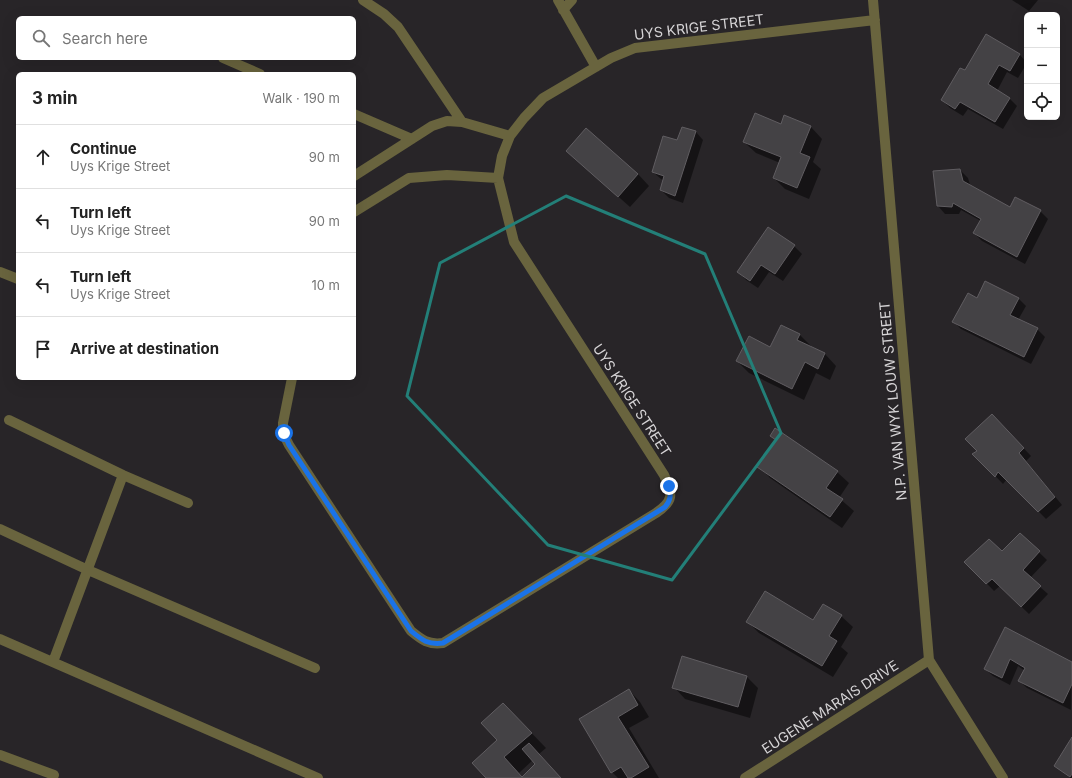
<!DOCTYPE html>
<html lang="en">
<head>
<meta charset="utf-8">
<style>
	body { margin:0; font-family:Inter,sans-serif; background:#f6f6f6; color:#222 }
	.controls { position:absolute; right:12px; top:12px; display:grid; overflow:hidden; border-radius:6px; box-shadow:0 4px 16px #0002 }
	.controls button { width:36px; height:36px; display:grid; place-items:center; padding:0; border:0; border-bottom:1px solid #e0e0e0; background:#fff; color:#222; font:20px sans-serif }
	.stop { position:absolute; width:12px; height:12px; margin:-9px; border:3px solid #1a73e8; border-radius:50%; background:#fff }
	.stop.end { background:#1a73e8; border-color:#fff; box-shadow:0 1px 4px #0008 }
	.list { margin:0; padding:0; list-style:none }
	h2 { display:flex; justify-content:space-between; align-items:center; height:52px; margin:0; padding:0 16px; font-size:17px }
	h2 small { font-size:13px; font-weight:400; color:#767676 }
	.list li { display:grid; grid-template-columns:26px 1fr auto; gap:12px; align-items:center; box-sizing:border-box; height:64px; padding:0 16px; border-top:1px solid #e0e0e0 }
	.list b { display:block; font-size:15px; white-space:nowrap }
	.list p { margin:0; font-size:13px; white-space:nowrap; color:#767676 }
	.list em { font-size:13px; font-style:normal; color:#767676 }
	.icon { flex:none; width:22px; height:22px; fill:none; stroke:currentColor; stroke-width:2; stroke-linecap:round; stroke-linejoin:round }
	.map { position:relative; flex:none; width:1072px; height:778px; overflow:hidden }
	.search { position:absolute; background:#fff; box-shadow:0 4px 16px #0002; left:16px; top:16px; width:340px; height:44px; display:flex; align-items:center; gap:10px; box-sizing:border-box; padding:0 14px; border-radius:6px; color:#767676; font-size:15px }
	.panel { position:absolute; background:#fff; box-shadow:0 4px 16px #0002; left:16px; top:72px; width:340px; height:308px; border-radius:6px }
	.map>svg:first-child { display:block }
</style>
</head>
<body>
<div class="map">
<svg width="1072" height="778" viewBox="0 0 1072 778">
	<rect width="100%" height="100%" fill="#282528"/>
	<path fill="#0007" fill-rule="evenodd" d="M1012 0H1038L1029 11Z
		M1020 55 1027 63 1018 78 1007 72 997 91 1009 98 1017 106 1003 129 968 109 963 116 950 108 942 100 965 72Z
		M785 116 811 127 822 139 813 162 821 169 809 199 785 189 774 178 780 163 756 153 744 142 781 125Z
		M696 132 703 140 683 203 669 198 661 190 664 181 661 179 653 172 678 141Z
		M567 151 638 174 649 186 630 207Z
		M960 170 968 178 970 185 1010 208 1040 211 1048 219 1025 264 982 241 974 233 981 221 961 210 959 214H945L938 206Z
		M794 246 802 254 783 281 769 272 758 288 746 280 739 272Z
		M1018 298 1026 306 1018 320 1037 329 1045 337 1031 364 961 329 954 322 977 299Z
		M800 335 811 346V347L825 354 836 366 830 380 816 373 804 400 749 373 737 361Z
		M1000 423 1031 456 1026 461 1062 505 1046 519 1007 479 1003 484 974 454 978 451Z
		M771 435 837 472 849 483 839 498 854 511 842 528 770 478 759 466 776 441Z
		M1020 534 1047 560 1030 578 1048 594 1029 614 1000 586 994 591 966 562 1002 552Z
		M841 616 853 627 841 647 848 653 833 677 759 633 748 622 814 621Z
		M1006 628 1072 663 1071 710 1027 688 1019 681 1025 671 1018 666 1010 685 993 676 985 669Z
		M747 677 758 688 750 718 685 699 674 687Z
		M629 690 640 702 649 717 629 728 659 778H618L612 772 580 720Z
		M518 719 546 748 539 754 561 778H487L498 740ZM533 760 537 764 522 777 519 773Z
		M1072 739V778H1070L1056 766Z"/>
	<path fill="#444245" stroke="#605d61" d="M986 34 1020 54 1010 71 999 65 988 84 1010 98 995 122 960 102 955 109 941 100 960 68 965 70Z
		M755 113 781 124 784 115 811 126 800 153 810 157 797 188 773 178 781 157 743 142Z
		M682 127 696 131 675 196 660 190 664 176 652 172 663 136 677 140Z
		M586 128 638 174 618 197 566 151Z
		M960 169 963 181 1010 207 1015 197 1041 210 1017 257 973 233 981 219 953 203 952 207 937 206 933 171Z
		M768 227 795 245 775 274 761 265 750 281 737 272Z
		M985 281 1019 298 1010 315 1038 328 1024 357 952 322 968 293 977 298Z
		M781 325 800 334 797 340 825 353 818 369 805 362 792 389 736 361 749 336 770 347Z
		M992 414 1024 448 1019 453 1055 497 1038 512 998 472 995 477 972 454 977 451 965 439Z
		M775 428 838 471 826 488 843 499 830 517 757 467 776 440 770 436Z
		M1020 533 1040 551 1023 570 1041 586 1021 607 992 579 986 584 964 562 989 539 1002 551Z
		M765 591 813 620 823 604 842 615 829 636 837 641 822 666 746 622Z
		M1005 627 1072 662V684L1063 703 1018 681 1025 668 1010 659 1002 678 984 669Z
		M682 656 747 676 738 707 672 688Z
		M629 689 638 705 618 717 649 767 631 778H628L621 767 611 773 579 719Z
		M503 703 532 733 504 757 522 777 535 764 522 749 529 743 561 778H486L472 763 497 740 481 723Z
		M1072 737V774L1070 777 1054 766Z"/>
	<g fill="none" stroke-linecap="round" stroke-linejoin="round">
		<path stroke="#69643e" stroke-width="10" d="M363 0 384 14 398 27 462 122
			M558 0 596 67
			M873 0 929 660 1003 778
			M563 10 572 0
			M223 58 260 74
			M354 114 412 139
			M354 176 432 126 447 121 462 122 510 136
			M354 212 409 178 447 175 498 178
			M0 272 18 279
			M292 378 283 423V433L289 445 411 631C422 640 428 645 443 643L656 513C674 501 673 494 664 475L514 242 498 178 502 156 510 136 524 118 543 98 611 58 635 48 875 20
			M9 420 123 475 188 503
			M0 529 88 570 315 668
			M0 639 318 778
			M53 662 123 475
			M0 755 54 775
			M745 778 929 660"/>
	</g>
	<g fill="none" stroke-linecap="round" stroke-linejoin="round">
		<path stroke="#1a73e8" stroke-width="5" d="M284 433 289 445 411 631C422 640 428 645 443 643L665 507C671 500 671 495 669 486"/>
	</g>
	<path fill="none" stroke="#237f78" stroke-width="3" stroke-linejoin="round" d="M566 196 705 254 781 433 672 580 548 545 407 396 440 263Z"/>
	<g text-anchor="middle" stroke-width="3.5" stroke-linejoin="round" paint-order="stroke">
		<g font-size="14" fill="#d6d4d6" stroke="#282528">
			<text transform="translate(699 27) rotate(-7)" y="5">UYS KRIGE STREET</text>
			<text transform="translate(632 400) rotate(57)" y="5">UYS KRIGE STREET</text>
			<text transform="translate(893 401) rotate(-95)" y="5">N.P. VAN WYK LOUW STREET</text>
			<text transform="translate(830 707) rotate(-33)" y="5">EUGENE MARAIS DRIVE</text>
		</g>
	</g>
</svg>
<div class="controls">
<button>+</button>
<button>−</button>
<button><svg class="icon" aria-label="locate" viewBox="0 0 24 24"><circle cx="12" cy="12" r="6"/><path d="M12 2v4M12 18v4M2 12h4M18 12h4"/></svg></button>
</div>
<div class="stop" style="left:284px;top:433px"></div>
<div class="stop end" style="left:669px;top:486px"></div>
<div class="search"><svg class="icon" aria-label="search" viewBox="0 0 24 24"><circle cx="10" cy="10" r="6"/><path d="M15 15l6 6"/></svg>Search here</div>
<section class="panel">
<h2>3 min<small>Walk · 190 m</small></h2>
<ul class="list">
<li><svg class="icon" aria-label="ahead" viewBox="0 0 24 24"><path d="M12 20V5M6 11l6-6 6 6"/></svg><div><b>Continue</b><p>Uys Krige Street</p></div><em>90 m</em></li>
<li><svg class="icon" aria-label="left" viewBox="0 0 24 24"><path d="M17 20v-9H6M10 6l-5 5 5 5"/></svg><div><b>Turn left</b><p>Uys Krige Street</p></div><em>90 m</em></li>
<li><svg class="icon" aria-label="left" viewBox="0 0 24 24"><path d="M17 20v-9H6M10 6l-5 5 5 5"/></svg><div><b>Turn left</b><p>Uys Krige Street</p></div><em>10 m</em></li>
<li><svg class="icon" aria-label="arrive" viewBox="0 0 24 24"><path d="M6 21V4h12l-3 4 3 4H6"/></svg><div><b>Arrive at destination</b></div></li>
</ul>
</section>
</div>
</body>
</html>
